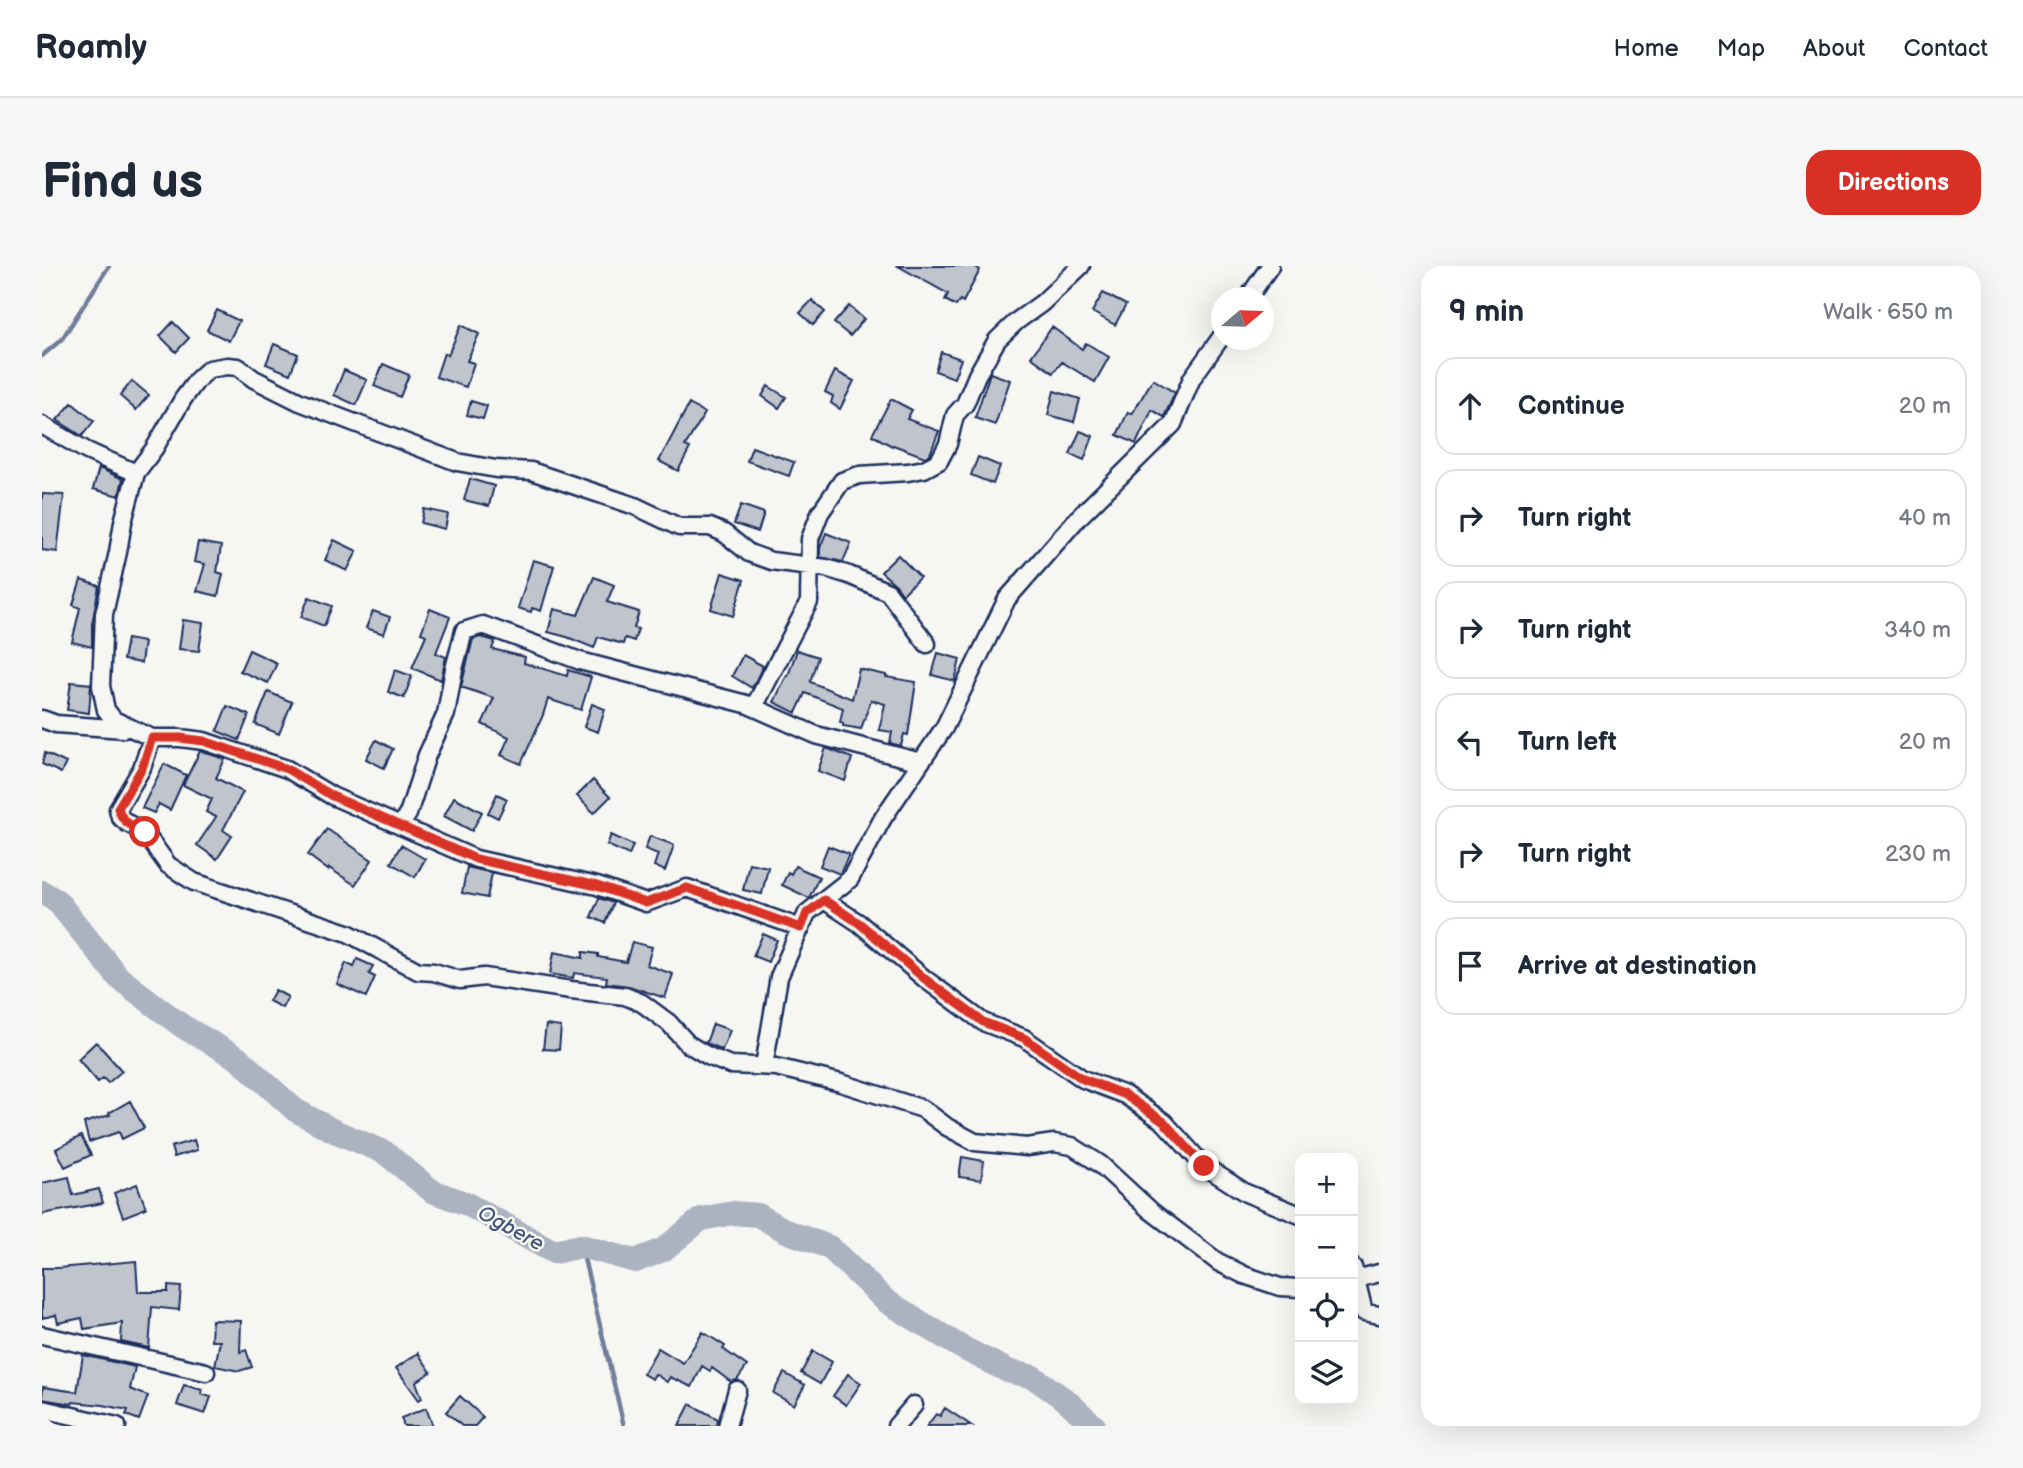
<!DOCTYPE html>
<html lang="en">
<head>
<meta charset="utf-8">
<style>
	body { margin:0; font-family:"Balsamiq Sans",sans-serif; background:#f6f6f7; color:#1f2937 }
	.controls { position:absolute; right:21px; bottom:21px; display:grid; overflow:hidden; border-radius:14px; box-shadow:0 7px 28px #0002 }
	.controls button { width:63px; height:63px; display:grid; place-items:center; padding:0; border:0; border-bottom:2px solid #e0e1e3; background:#fff; color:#1f2937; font:35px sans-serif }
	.compass { position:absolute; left:1169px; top:21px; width:63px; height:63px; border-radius:50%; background:#fff; box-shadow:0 7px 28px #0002; rotate:71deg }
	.stop { position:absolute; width:21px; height:21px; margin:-16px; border:5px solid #d93025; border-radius:50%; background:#fff }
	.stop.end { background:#d93025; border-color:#fff; box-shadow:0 2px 7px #0008 }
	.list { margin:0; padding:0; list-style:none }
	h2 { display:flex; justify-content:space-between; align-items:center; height:91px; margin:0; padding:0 28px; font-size:30px }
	h2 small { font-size:23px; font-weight:400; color:#747a83 }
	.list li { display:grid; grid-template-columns:46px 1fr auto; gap:21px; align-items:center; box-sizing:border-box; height:98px; margin:0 14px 14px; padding:0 14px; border:2px solid #e0e1e3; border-radius:21px }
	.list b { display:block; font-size:26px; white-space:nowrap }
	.list em { font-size:23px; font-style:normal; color:#747a83 }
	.icon { flex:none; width:38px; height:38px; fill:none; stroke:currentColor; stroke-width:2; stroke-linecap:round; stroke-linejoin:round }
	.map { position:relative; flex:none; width:1337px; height:1160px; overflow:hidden; border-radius:21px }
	header { display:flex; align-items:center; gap:42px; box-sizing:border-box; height:98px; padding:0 35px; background:#fff; border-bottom:2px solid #e0e1e3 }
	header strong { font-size:33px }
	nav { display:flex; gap:38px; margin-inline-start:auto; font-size:24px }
	.intro { display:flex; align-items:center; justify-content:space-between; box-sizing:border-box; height:168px; padding:0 42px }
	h1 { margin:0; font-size:49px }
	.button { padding:18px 32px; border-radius:21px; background:#d93025; color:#fff; font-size:24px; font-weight:700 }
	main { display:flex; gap:42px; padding:0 42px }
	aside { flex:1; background:#fff; border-radius:21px; box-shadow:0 7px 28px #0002 }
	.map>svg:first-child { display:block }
</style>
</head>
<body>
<header>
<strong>Roamly</strong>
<nav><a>Home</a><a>Map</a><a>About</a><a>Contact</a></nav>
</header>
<div class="intro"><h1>Find us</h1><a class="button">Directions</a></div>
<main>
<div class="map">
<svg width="1337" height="1160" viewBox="0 0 1337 1160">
	<rect width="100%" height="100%" fill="#f6f6f2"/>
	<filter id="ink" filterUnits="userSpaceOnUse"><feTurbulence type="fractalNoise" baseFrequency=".0143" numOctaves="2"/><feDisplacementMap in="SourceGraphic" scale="14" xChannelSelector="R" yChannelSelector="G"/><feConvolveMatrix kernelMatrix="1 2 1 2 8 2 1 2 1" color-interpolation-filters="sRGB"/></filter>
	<g filter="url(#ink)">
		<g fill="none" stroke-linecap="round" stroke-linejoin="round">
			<path stroke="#717e99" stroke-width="4.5" d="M0 90 20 73 67 0
				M539 980 582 1160"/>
			<path stroke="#abb2c0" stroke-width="24" d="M0 626 15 635 77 712 140 760 197 793 253 844 292 865 342 886 390 925 425 938 512 986 539 980 593 995 621 984 659 953 691 947 716 949 744 965 787 981 844 1035 917 1080 966 1105 991 1111 1025 1135 1052 1160"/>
		</g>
		<path fill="#c0c4cd" stroke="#1b2f5e" stroke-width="2" d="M856 0H932L938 4 921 36 918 34 914 40 903 34 906 28Z
			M1061 27 1084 39 1073 59 1050 46Z
			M770 34 783 46 771 59 758 47Z
			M807 40 822 53 808 70 792 57Z
			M175 44 197 55 187 75 165 64Z
			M131 56 147 72 134 86 118 70Z
			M419 59 437 68 425 95 432 97 424 121 394 111 402 87 406 89Z
			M1010 61 1040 83 1044 77 1067 91 1053 116 1020 96 1011 107 989 91Z
			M232 78 256 88 248 108 224 98Z
			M899 86 919 93 912 112 893 105Z
			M341 98 367 109 358 131 332 120Z
			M302 104 325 114 314 139 292 129Z
			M793 105 812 115 798 143 789 137 791 130 783 126Z
			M948 107 968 114 953 159 933 152Z
			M1111 113 1133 127 1122 151 1110 144 1094 178 1075 169 1086 146 1090 148Z
			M90 115 107 129 94 144 78 130Z
			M726 120 744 131 737 142 720 130Z
			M1012 125 1038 133 1032 156 1006 149Z
			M849 133 870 144 865 153 897 165 888 188 883 191 851 179 850 180 830 169Z
			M429 135 445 140 441 153 425 149Z
			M30 137 52 155 40 170 15 154Z
			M647 138 663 147 643 180 648 182 636 205 617 195Z
			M1038 165 1051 170 1042 194 1028 188Z
			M710 181 752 196 747 210 705 195Z
			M936 191 958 200 951 218 929 209Z
			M57 202 81 213 77 230 51 223Z
			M428 213 452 220 447 240 422 234Z
			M0 228 22 229 15 286 0 284Z
			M699 239 722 247 716 266 692 258Z
			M382 243 406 248 403 263 379 257Z
			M784 267 809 277 801 296 778 291V282Z
			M292 274 315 285 305 305 283 294Z
			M156 276 179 280 175 306 181 308 176 330 155 325 163 298 152 296Z
			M856 289 878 311 861 328 854 319 839 306Z
			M491 294 512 300 499 345 490 342 489 346 476 342Z
			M680 307 702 314 691 350 669 343Z
			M552 311 572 319 565 336 597 346 592 362 596 363 592 375 583 372 581 378 556 371 552 382 525 371 506 366 512 343 536 349Z
			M39 314 57 320 50 358V381L30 376 38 342 31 339Z
			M267 331 290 340 282 360 259 351Z
			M388 343 408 351 394 387 404 391 399 414 370 402 384 369 379 367Z
			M331 345 348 351 342 368 324 362Z
			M141 354 161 357 157 385 137 383Z
			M439 371 453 375 450 383 483 391 482 397 525 410 526 404 549 411 539 444 506 433 501 449 479 498 459 489 467 471 440 458 452 432 419 421 431 373Z
			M85 373 102 376 99 397 81 394Z
			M207 384 235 397 226 417 198 405Z
			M755 384 776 391 768 416 810 433 817 403 844 409V411L874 416 866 469 862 468 859 480 848 477 850 466 837 464 843 438 829 434 819 463 801 460V457L798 456 801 442 763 427 754 447 732 436 745 409 746 410Z
			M896 387 918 393 913 415 890 409Z
			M701 389 721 400 710 422 690 410Z
			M353 404 370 410 362 432 346 426Z
			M29 416 49 418 47 447 25 444Z
			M226 426 250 436 237 468 213 458Z
			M550 438 563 443 556 466 542 461Z
			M185 440 207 449 197 474 175 465Z
			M334 474 351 483 342 502 324 493Z
			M784 482 810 492 803 515 776 505Z
			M158 485 183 493 174 512 201 526 181 564 190 570 175 593 155 579 174 551 164 546 170 533 141 519Z
			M3 487 24 497 19 507 0 498Z
			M122 498 144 509 128 544 117 538 112 547 100 542Z
			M551 514 568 531 552 547 535 530Z
			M455 528 465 533 456 552 446 547Z
			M412 531 440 546 430 565 402 550Z
			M285 563 330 594 313 619 287 602 286 604 266 589Z
			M569 569 591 579 587 589 565 579Z
			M608 570 632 579 623 605 612 600 616 588 603 583Z
			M359 579 383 593 373 611 349 597Z
			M786 580 807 588 798 608 778 600Z
			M707 597 726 601 720 628 701 624Z
			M753 600 777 611 767 632 740 619 746 606 749 608Z
			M425 601 450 607 445 632 420 627Z
			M557 632 571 637 563 657 549 651Z
			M721 668 735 674 726 696 711 690Z
			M590 676 610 681 605 699 631 708 623 732 587 720 564 717 565 711 532 707 531 712 508 708 512 686 541 692V686L556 688V691L584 696Z
			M315 693 331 700 327 708 333 711 324 731 295 718 304 697 312 701Z
			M233 724 246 731 240 742 227 735Z
			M671 758 688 764 680 784 664 777Z
			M504 759 519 761 517 784 501 783Z
			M54 776 80 805 66 817 61 812 56 816 36 793Z
			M88 835 102 862 80 873 77 866 47 876 42 857 68 849 67 847Z
			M39 870 49 889 23 901 14 883Z
			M152 874 155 884 132 891 129 881Z
			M920 891 942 895 939 914 917 911Z
			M27 911 31 929 57 923 61 937 0 948V917Z
			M95 918 104 942 81 951 72 927Z
			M94 995 96 1026H126V1020L139 1021 137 1044 110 1041 107 1082 79 1076 80 1057 42 1063 40 1052 16 1057 14 1049 0 1052V1002H16Z
			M170 1054 199 1055 198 1086 204 1084 210 1101 197 1105 173 1100 178 1075H169Z
			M661 1066 683 1080 681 1083 705 1100 695 1114 689 1116 670 1102 668 1105 660 1100 650 1121 628 1111 625 1116 613 1108 610 1113 601 1108 616 1082 641 1097Z
			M771 1085 790 1096 778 1118 759 1107Z
			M376 1087 389 1106 374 1116 380 1132 377 1134 354 1102Z
			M41 1089 93 1101 88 1123 106 1130 97 1154 84 1149 86 1144 61 1139 31 1136 30 1138 0 1133 1 1121 35 1126Z
			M742 1107 763 1119 752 1139 731 1127Z
			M806 1108 819 1117 804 1139 791 1130Z
			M142 1119 160 1124 159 1128 169 1131 163 1148 135 1139Z
			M418 1130 441 1151 433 1160H420L404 1146Z
			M648 1138 676 1153 675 1160H637Z
			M384 1142 391 1160H362L359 1152Z
			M903 1142 930 1160H885L894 1148 898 1150Z"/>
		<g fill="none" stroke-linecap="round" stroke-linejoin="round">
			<defs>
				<path id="minor" d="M1206 32 1228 0
					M0 159 45 185 94 207
					M712 441 767 336 768 273 778 247 800 215 817 209 866 206 882 203 897 195 906 178 913 149 923 138 935 109 955 74 975 55 1000 37 1039 0
					M0 453 14 458 82 463
					M110 472 100 502 76 543 78 551 85 557 102 566 126 599 152 616 306 667 376 705 392 706 418 714 442 711 529 724 583 730 600 737 627 757 646 778 666 790 688 799 734 801 799 817 881 843 905 861 933 876 985 881 1012 877 1030 880 1058 898 1109 945 1176 996 1202 1009 1238 1021 1258 1022
					M358 560 366 548 385 489 404 448 412 403 422 365 441 359 538 395 704 438 774 469 879 496
					M782 634 817 657 883 713 941 756 982 772 1041 813 1083 829 1122 856 1162 900 1204 927 1258 949
					M759 662 645 622 604 637 555 620 434 593 290 530 245 503 162 475 138 472H110L72 454 64 444 59 420 62 348 76 286 81 256 94 207 112 183 141 133 155 114 167 103 185 100 196 101 212 113 258 136 415 196 454 203 489 205 593 240 637 261H668L682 267 707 287 729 295 784 302 807 309 846 326 885 378
					M722 800 737 711 765 647 808 613 841 552 902 462 965 333 1035 253 1131 158 1150 112 1180 70
					M1311 1001 1322 1046 1337 1049
					M1311 1014 1337 1007
					M0 1069 164 1106
					M0 1143 75 1160
					M685 1160 695 1124
					M854 1160 872 1139"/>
			</defs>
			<use href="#minor" stroke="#1b2f5e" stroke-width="21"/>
			<use href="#minor" stroke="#f6f6f2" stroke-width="16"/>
		</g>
	</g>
	<g fill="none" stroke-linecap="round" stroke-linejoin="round" filter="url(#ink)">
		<path stroke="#d93025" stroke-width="9" d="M103 566C90 560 80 557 76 542L100 502 110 472H138L162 475 245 503 290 530 434 593 555 620 604 637 645 622 759 662 765 647 782 634 817 657 883 713 941 756 982 772 1041 813 1083 829 1122 856 1162 900"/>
	</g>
	<g text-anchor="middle" stroke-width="5" stroke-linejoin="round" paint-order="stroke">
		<g font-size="21" font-style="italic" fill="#46567b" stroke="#f6f6f2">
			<text transform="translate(469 962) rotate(29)" y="7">Ogbere</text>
		</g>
	</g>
</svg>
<div class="controls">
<button>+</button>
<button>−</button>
<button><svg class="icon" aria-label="locate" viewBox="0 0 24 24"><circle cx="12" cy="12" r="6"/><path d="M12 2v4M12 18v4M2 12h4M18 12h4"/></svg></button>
<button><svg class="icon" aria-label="layers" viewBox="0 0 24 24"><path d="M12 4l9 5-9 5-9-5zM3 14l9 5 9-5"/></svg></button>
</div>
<svg class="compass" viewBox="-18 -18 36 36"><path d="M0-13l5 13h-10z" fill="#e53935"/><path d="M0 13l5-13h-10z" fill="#747a83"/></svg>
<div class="stop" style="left:103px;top:566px"></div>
<div class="stop end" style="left:1162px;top:900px"></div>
</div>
<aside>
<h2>9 min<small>Walk · 650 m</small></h2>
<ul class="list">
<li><svg class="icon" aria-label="ahead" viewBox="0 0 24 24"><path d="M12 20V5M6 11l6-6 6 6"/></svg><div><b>Continue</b></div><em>20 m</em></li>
<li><svg class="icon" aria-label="right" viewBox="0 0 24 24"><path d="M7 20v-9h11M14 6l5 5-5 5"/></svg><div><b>Turn right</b></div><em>40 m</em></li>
<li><svg class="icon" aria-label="right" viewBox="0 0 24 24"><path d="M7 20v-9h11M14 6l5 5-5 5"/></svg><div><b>Turn right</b></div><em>340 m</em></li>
<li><svg class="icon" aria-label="left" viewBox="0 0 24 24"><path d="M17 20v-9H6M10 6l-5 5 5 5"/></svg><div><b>Turn left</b></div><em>20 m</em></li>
<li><svg class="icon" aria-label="right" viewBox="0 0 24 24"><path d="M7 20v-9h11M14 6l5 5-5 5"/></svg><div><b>Turn right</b></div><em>230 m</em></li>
<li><svg class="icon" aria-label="arrive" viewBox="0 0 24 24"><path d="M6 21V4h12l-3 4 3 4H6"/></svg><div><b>Arrive at destination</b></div></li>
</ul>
</aside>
</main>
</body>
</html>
